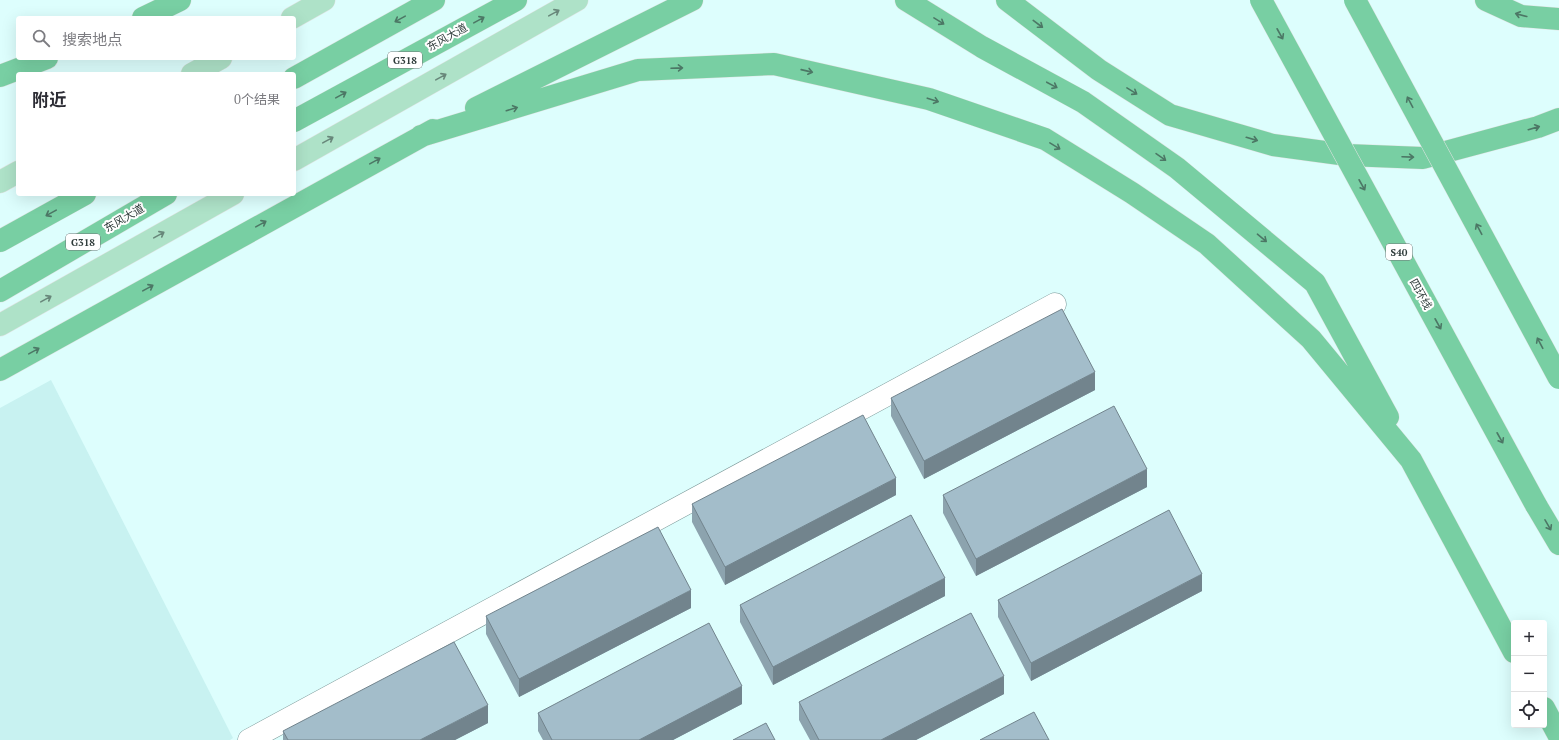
<!DOCTYPE html>
<html lang="zh">
<head>
<meta charset="utf-8">
<style>
	body { margin:0; font-family:"PT Serif","Noto Sans SC",serif; background:#f7f7f7; color:#2b2b33 }
	.controls { position:absolute; right:12px; bottom:12px; display:grid; overflow:hidden; border-radius:4px; box-shadow:0 4px 16px #0002 }
	.controls button { width:36px; height:36px; display:grid; place-items:center; padding:0; border:0; border-bottom:1px solid #e1e1e2; background:#fff; color:#2b2b33; font:20px sans-serif }
	.list { margin:0; padding:0; list-style:none }
	h2 { display:flex; justify-content:space-between; align-items:center; height:52px; margin:0; padding:0 16px; font-size:17px }
	h2 small { font-size:13px; font-weight:400; color:#7c7c81 }
	.icon { flex:none; width:22px; height:22px; fill:none; stroke:currentColor; stroke-width:2; stroke-linecap:round; stroke-linejoin:round }
	.map { position:relative; flex:none; width:1559px; height:740px; overflow:hidden }
	.search { position:absolute; background:#fff; box-shadow:0 4px 16px #0002; left:16px; top:16px; width:280px; height:44px; display:flex; align-items:center; gap:10px; box-sizing:border-box; padding:0 14px; border-radius:4px; color:#7c7c81; font-size:15px }
	.panel { position:absolute; background:#fff; box-shadow:0 4px 16px #0002; left:16px; top:72px; width:280px; height:124px; border-radius:4px }
	.map>svg:first-child { display:block }
</style>
</head>
<body>
<div class="map">
<svg width="1559" height="740" viewBox="0 0 1559 740">
	<rect width="100%" height="100%" fill="#ddfefd"/>
	<path fill="#c8f2f1" d="M51 380 233 738 230 740H0V408Z"/>
	<g fill="none" stroke-linecap="round" stroke-linejoin="round">
		<defs>
			<path id="minor" d="M249 740 1055 304"/>
			<path id="major" d="M292 18 324 0
				M192 74 221 58
				M294 160 577 0
				M0 182 18 172
				M0 325 233 194"/>
			<path id="highway" d="M906 0 982 47 1083 102 1177 168 1315 283 1388 417
				M1007 0 1099 70 1170 115 1273 145 1347 155 1423 158 1538 127 1559 119
				M1486 0 1521 16 1559 19
				M143 18 180 0
				M0 76 47 58
				M294 78 434 0
				M476 108 692 0
				M294 121 516 0
				M421 136 638 70 774 64 929 99 1045 139 1132 193 1207 244 1311 339 1411 460 1514 652
				M0 241 85 194
				M0 291 166 194
				M0 370 433 130
				M1536 505 1559 544
				M1544 708 1559 736"/>
		</defs>
		<use href="#minor" stroke="#779595" stroke-width="23"/>
		<use href="#major" stroke="#e2e4e4" stroke-width="23"/>
		<use href="#highway" stroke="#e2e4e4" stroke-width="23"/>
		<use href="#minor" stroke="#fff" stroke-width="22"/>
		<use href="#major" stroke="#aee2c8" stroke-width="22"/>
		<use href="#highway" stroke="#78cfa3" stroke-width="22"/>
		<defs>
			<path id="highway-bridge" d="M1261 0 1536 505
				M1355 0 1559 378"/>
		</defs>
		<use href="#highway-bridge" stroke="#e2e4e4" stroke-width="23" stroke-linecap="butt"/>
		<use href="#highway-bridge" stroke="#78cfa3" stroke-width="22"/>
	</g>
	<path fill="#8ca3ae" d="M1095 390 924 479 891 416V398Z
		M1147 487 976 576 943 513V495Z
		M896 495 725 585 692 522V504Z
		M1202 591 1031 681 998 617V600Z
		M945 596 773 685 740 622V605Z
		M691 608 519 697 486 634V616Z
		M1004 694 916 740H810L799 720V702Z
		M742 704 673 740H543L538 731V713Z
		M488 723 455 740H283V731Z"/>
	<path fill="#72848d" d="M1095 372V390L924 479V461Z
		M1147 469V487L976 576V559Z
		M896 478V495L725 585V567Z
		M1202 574V591L1031 681V663Z
		M945 578V596L773 685V667Z
		M691 590V608L519 697V679Z
		M1004 676V694L916 740H881Z
		M742 686V704L673 740H639Z
		M488 705V723L455 740H420Z"/>
	<path fill="#a3bdca" stroke="#72848d" d="M1062 309 1095 372 924 461 891 398Z
		M1114 406 1147 469 976 559 943 495Z
		M863 415 896 478 725 567 692 504Z
		M1169 510 1202 574 1031 663 998 600Z
		M911 515 945 578 773 667 740 605Z
		M658 527 691 590 519 679 486 616Z
		M971 613 1004 676 881 740H819L799 702Z
		M709 623 742 686 639 740H552L538 713Z
		M454 642 488 705 420 740H288L283 731Z
		M1034 712 1049 740H980Z
		M766 723 775 740H733Z"/>
	<defs><path id="oneway-shaft" d="M-6 0H5M1.5-3L5.5 0L1.5 3" fill="none" stroke-width="1.6" stroke-linecap="round" stroke-linejoin="round"/></defs>
	<g stroke="#68877a">
		<use href="#oneway-shaft" transform="translate(554 13) rotate(-29)"/>
		<use href="#oneway-shaft" transform="translate(441 77) rotate(-29)"/>
		<use href="#oneway-shaft" transform="translate(328 140) rotate(-29)"/>
		<use href="#oneway-shaft" transform="translate(159 235) rotate(-29)"/>
		<use href="#oneway-shaft" transform="translate(46 299) rotate(-29)"/>
	</g>
	<g stroke="#4c7765">
		<use href="#oneway-shaft" transform="translate(1521 15) rotate(-165)"/>
		<use href="#oneway-shaft" transform="translate(400 19) rotate(151)"/>
		<use href="#oneway-shaft" transform="translate(479 20) rotate(-29)"/>
		<use href="#oneway-shaft" transform="translate(939 21) rotate(32)"/>
		<use href="#oneway-shaft" transform="translate(1038 24) rotate(37)"/>
		<use href="#oneway-shaft" transform="translate(1280 34) rotate(61)"/>
		<use href="#oneway-shaft" transform="translate(677 68) rotate(-2)"/>
		<use href="#oneway-shaft" transform="translate(807 71) rotate(13)"/>
		<use href="#oneway-shaft" transform="translate(1052 85) rotate(28)"/>
		<use href="#oneway-shaft" transform="translate(1132 91) rotate(32)"/>
		<use href="#oneway-shaft" transform="translate(341 95) rotate(-29)"/>
		<use href="#oneway-shaft" transform="translate(933 100) rotate(18)"/>
		<use href="#oneway-shaft" transform="translate(1410 102) rotate(-118)"/>
		<use href="#oneway-shaft" transform="translate(512 109) rotate(-17)"/>
		<use href="#oneway-shaft" transform="translate(1534 128) rotate(-16)"/>
		<use href="#oneway-shaft" transform="translate(1252 139) rotate(16)"/>
		<use href="#oneway-shaft" transform="translate(1055 146) rotate(31)"/>
		<use href="#oneway-shaft" transform="translate(1161 157) rotate(35)"/>
		<use href="#oneway-shaft" transform="translate(1408 157) rotate(2)"/>
		<use href="#oneway-shaft" transform="translate(375 161) rotate(-29)"/>
		<use href="#oneway-shaft" transform="translate(1362 185) rotate(61)"/>
		<use href="#oneway-shaft" transform="translate(51 213) rotate(151)"/>
		<use href="#oneway-shaft" transform="translate(261 224) rotate(-29)"/>
		<use href="#oneway-shaft" transform="translate(1479 229) rotate(-118)"/>
		<use href="#oneway-shaft" transform="translate(1262 238) rotate(40)"/>
		<use href="#oneway-shaft" transform="translate(148 288) rotate(-29)"/>
		<use href="#oneway-shaft" transform="translate(1438 324) rotate(61)"/>
		<use href="#oneway-shaft" transform="translate(1540 343) rotate(-118)"/>
		<use href="#oneway-shaft" transform="translate(34 351) rotate(-29)"/>
		<use href="#oneway-shaft" transform="translate(1500 438) rotate(61)"/>
		<use href="#oneway-shaft" transform="translate(1548 525) rotate(60)"/>
	</g>
	<g text-anchor="middle" stroke-width="4" stroke-linejoin="round" paint-order="stroke">
		<g fill="#fff" stroke="#6d7676" stroke-width="1">
			<rect x="388" y="52" width="34" height="16" rx="3"/>
			<rect x="66" y="234" width="34" height="16" rx="3"/>
			<rect x="1386" y="244" width="26" height="16" rx="3"/>
		</g>
		<g font-size="10" font-weight="bold" fill="#2f3c3b">
			<text x="405" y="64">G318</text>
			<text x="83" y="246">G318</text>
			<text x="1399" y="256">S40</text>
		</g>
		<g font-size="11" fill="#2f3c3b" stroke="#fff">
			<text transform="translate(447 37) rotate(-29)" y="4">东风大道</text>
			<text transform="translate(124 218) rotate(-30)" y="4">东风大道</text>
			<text transform="translate(1421 294) rotate(61)" y="4">四环线</text>
		</g>
	</g>
</svg>
<div class="controls">
<button>+</button>
<button>−</button>
<button><svg class="icon" aria-label="locate" viewBox="0 0 24 24"><circle cx="12" cy="12" r="6"/><path d="M12 2v4M12 18v4M2 12h4M18 12h4"/></svg></button>
</div>
<div class="search"><svg class="icon" aria-label="search" viewBox="0 0 24 24"><circle cx="10" cy="10" r="6"/><path d="M15 15l6 6"/></svg>搜索地点</div>
<section class="panel">
<h2>附近<small>0个结果</small></h2>
<ul class="list">
</ul>
</section>
</div>
</body>
</html>
